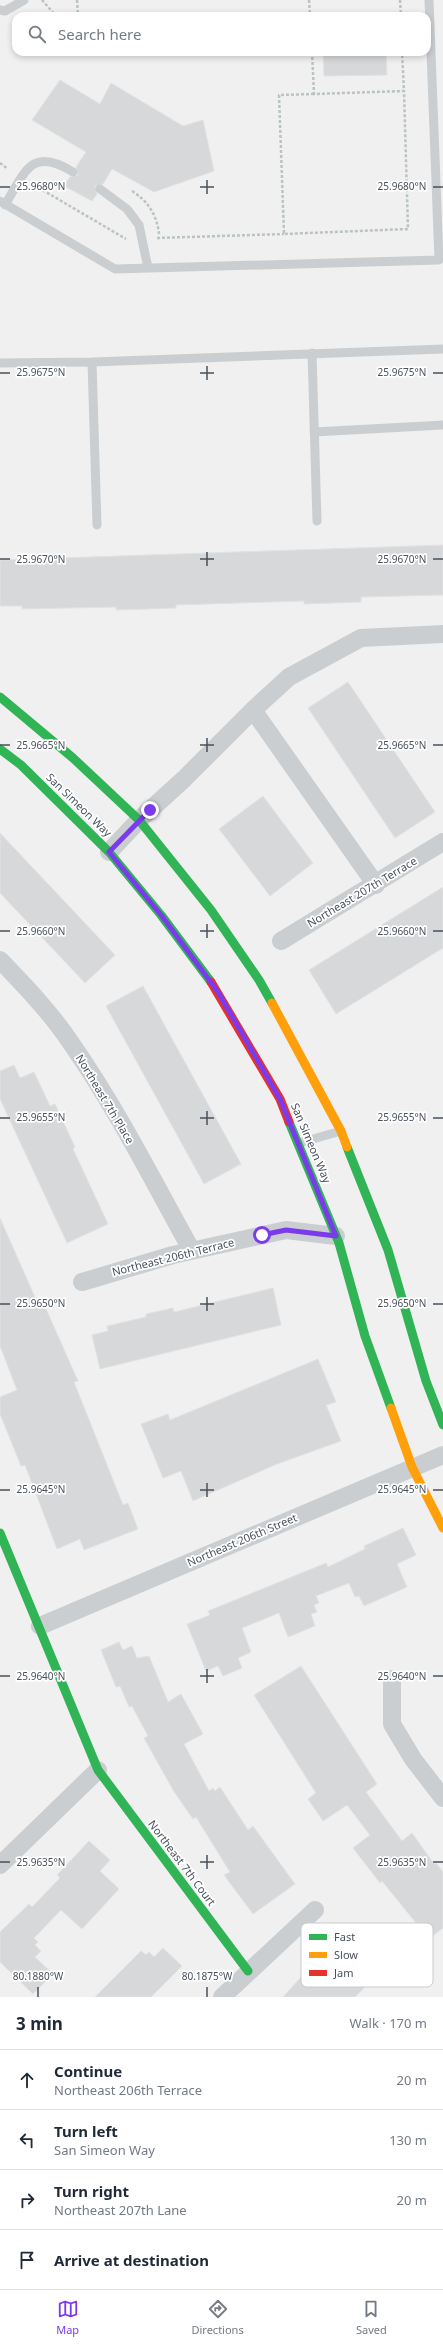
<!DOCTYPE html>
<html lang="en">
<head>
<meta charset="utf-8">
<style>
	body { margin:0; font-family:"Noto Sans",sans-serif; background:#f6f6f7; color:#1f2937 }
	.stop { position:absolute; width:12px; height:12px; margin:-9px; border:3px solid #7c3aed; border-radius:50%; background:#fff }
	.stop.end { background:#7c3aed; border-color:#fff; box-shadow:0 1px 4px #0008 }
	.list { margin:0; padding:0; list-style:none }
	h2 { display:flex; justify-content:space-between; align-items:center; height:52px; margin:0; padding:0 16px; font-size:17px }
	h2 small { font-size:13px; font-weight:400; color:#747a83 }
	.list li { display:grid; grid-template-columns:26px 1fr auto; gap:12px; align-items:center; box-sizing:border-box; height:60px; padding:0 16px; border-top:1px solid #e0e1e3 }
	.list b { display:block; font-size:15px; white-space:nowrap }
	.list p { margin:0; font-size:13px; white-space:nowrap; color:#747a83 }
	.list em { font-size:13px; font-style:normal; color:#747a83 }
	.icon { flex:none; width:22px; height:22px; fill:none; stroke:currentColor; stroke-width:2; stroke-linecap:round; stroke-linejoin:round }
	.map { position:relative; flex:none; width:443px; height:1997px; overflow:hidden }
	.search { position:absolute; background:#fff; box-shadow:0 2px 6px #0003; left:12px; right:12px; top:12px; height:44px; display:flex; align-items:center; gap:10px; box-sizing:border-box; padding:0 14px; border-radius:12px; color:#747a83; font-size:15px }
	.sheet { height:292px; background:#fff }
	nav { display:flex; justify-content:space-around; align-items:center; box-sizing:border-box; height:56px; border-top:1px solid #e0e1e3; background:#fff; font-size:11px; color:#747a83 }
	nav a { display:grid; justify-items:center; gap:2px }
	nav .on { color:#7c3aed }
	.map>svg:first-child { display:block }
</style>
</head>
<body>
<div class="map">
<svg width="443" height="1997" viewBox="0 0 443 1997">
	<rect width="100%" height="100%" fill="#f0f0f0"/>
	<path fill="#d7d8da" stroke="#e1e2e3" d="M323 52H386L387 75 324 76Z
		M60 80 100 104 111 83 183 126 203 120 214 171 154 192 112 169 103 184 95 186 97 194 92 201 64 186 70 177 78 175 76 167 86 152 32 120Z
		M443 545V595L361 597V602L304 604V601L176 605V608L116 610V607L22 609V606H0V560Z
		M348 682 435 812 395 838 308 708Z
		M263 796 313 863 270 896 219 829Z
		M0 833 115 955 85 983 0 893Z
		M443 887V948L336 1014 309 970Z
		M143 986 241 1164 204 1184 106 1006Z
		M14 1065 20 1078 34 1072 50 1106 55 1104 75 1147 73 1149 108 1224 67 1243 0 1099V1071Z
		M0 1218 38 1304 43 1302 78 1381 74 1382 123 1505 128 1503 138 1529 84 1550 80 1539 57 1549 25 1465 21 1466 0 1414V1397L17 1390 0 1346Z
		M273 1288 281 1325 100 1369 92 1335 108 1331 107 1326 146 1317V1314L173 1308 174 1312Z
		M318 1359 336 1402 326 1405 341 1441 277 1464 193 1501 181 1471 163 1478 141 1424 168 1414 170 1420Z
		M403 1528 416 1555 397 1564 407 1587 364 1606 359 1596 355 1597 349 1583 316 1596 319 1603 314 1605 317 1612 311 1614 315 1626 288 1637 279 1613 242 1628 251 1652 238 1658 242 1668 223 1676 218 1666 206 1671 187 1624 210 1615 208 1611 326 1563 328 1567 365 1549 364 1546Z
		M119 1642 123 1650 132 1646 137 1658 149 1656 168 1702 181 1694 203 1734 184 1744 209 1791 213 1788 215 1791 220 1787 248 1830 253 1826 295 1884 253 1914 224 1875 230 1872 196 1817 193 1819 173 1790 144 1738 148 1736 132 1706 129 1707 120 1686 116 1687 101 1650Z
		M301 1666 377 1784 366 1792 402 1841 412 1833 434 1864 436 1863 443 1872V1928L429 1939 382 1881 380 1883 353 1848 370 1835 347 1805 323 1821 308 1799 316 1793 254 1695Z
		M89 1841 110 1860 100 1871 119 1889 82 1929 61 1910 34 1938 38 1942 35 1945 41 1951 35 1957 53 1974 33 1994 0 1962V1932L29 1904 32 1907 60 1878 57 1875Z
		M351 1937 384 1968 355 1997H283L327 1948 334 1955Z
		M163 1948 182 1966 151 1997H95L141 1951 146 1955 149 1952 154 1957Z"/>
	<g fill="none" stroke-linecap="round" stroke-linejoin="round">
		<path stroke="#bac4c2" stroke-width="2.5" stroke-dasharray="3 2" stroke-linecap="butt" d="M42 0 56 16
			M77 0 78 16
			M309 0 310 16
			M400 0 401 16
			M312 52 314 94 404 91 402 52
			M314 94 279 95 284 234 408 229 404 91
			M0 163 8 169
			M34 185 126 239
			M132 191C148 201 157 215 159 234
			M157 238 284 234"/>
		<path stroke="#cbced1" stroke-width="9" d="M0 10 5 11 24 0
			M100 189 127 209 139 225 148 268
			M0 201 115 269 439 260 429 0
			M5 205C25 172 31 146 73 172
			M312 353 317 521
			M92 362 97 525
			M0 363 92 362 443 349
			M314 432 443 425
			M299 1143 341 1131"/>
		<path stroke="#cbced1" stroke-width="18" d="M253 710 376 885
			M109 852 139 820 184 779 253 710 289 677 361 638 443 634
			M281 941 443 842
			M0 960C25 986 51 1013 71 1043 117 1109 153 1181 192 1251
			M82 1282 173 1255 286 1230 336 1236
			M40 1626 443 1455
			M392 1679V1724L413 1759 443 1798
			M0 1865 98 1770
			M222 1997 315 1910"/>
		<path stroke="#30b455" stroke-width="9" d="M0 697 73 758 139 820 211 910 259 980 272 1003
			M0 749 21 765 109 852 161 915 211 982
			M289 1122 339 1243 365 1336 391 1408
			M347 1147 388 1250 426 1381 443 1425
			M0 1533 98 1770 248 1971"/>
		<path stroke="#ff9f0a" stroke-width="9" d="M272 1003 341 1131 347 1147
			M391 1408 412 1467 443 1528"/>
		<path stroke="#e5322d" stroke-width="9" d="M211 982 280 1099 289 1122"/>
	</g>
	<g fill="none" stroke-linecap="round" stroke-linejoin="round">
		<path stroke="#7c3aed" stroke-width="5" d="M150 810 109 852 161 915 218 992 280 1099 336 1236 286 1230 262 1235"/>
	</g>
	<path fill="none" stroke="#48505b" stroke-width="1.5" d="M207 180V194M0 187H10M200 187H214M433 187H443M207 366V380M0 373H10M200 373H214M433 373H443M207 552V566M0 559H10M200 559H214M433 559H443M207 738V752M0 745H10M200 745H214M433 745H443M207 924V938M0 931H10M200 931H214M433 931H443M207 1111V1125M0 1118H10M200 1118H214M433 1118H443M207 1297V1311M0 1304H10M200 1304H214M433 1304H443M207 1483V1497M0 1490H10M200 1490H214M433 1490H443M207 1669V1683M0 1676H10M200 1676H214M433 1676H443M207 1855V1869M0 1862H10M200 1862H214M433 1862H443M38 1987V1997M207 1987V1997"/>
	<g text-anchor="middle" stroke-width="3.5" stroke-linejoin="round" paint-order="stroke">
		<g font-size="11" fill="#48505b" stroke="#fff">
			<text transform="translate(79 805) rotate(44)" y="4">San Simeon Way</text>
			<text transform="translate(362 892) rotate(-31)" y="4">Northeast 207th Terrace</text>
			<text transform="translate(105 1099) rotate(59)" y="4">Northeast 7th Place</text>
			<text transform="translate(311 1143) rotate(67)" y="4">San Simeon Way</text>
			<text transform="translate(173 1257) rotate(-14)" y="4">Northeast 206th Terrace</text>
			<text transform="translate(242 1540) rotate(-23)" y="4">Northeast 206th Street</text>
			<text transform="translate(182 1863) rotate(53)" y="4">Northeast 7th Court</text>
		</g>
	</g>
	<rect x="301" y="1923" width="132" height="64" rx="6" fill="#fff" stroke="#c8cace" stroke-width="1"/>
	<rect x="309" y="1934" width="18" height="6" fill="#30b455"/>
	<rect x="309" y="1952" width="18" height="6" fill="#ff9f0a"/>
	<rect x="309" y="1970" width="18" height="6" fill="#e5322d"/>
	<g font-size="11" fill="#48505b">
		<text x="334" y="1941">Fast</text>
		<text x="334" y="1959">Slow</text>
		<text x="334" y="1977">Jam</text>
	</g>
	<g font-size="10" text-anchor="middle" fill="#48505b" stroke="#fff" stroke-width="3.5" stroke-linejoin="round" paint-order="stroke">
		<text x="41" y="190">25.9680°N</text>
		<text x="402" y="190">25.9680°N</text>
		<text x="41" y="376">25.9675°N</text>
		<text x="402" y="376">25.9675°N</text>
		<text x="41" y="563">25.9670°N</text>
		<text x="402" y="563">25.9670°N</text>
		<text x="41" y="749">25.9665°N</text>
		<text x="402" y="749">25.9665°N</text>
		<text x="41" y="935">25.9660°N</text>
		<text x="402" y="935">25.9660°N</text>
		<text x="41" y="1121">25.9655°N</text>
		<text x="402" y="1121">25.9655°N</text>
		<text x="41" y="1307">25.9650°N</text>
		<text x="402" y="1307">25.9650°N</text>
		<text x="41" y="1493">25.9645°N</text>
		<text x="402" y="1493">25.9645°N</text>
		<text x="41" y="1680">25.9640°N</text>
		<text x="402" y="1680">25.9640°N</text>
		<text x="41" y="1866">25.9635°N</text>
		<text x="402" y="1866">25.9635°N</text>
		<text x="38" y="1980">80.1880°W</text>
		<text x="207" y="1980">80.1875°W</text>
	</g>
</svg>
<div class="stop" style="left:262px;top:1235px"></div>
<div class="stop end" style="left:150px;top:810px"></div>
<div class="search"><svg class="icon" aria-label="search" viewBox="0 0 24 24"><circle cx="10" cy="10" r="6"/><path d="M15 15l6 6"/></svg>Search here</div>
</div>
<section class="sheet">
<h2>3 min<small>Walk · 170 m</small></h2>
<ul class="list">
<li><svg class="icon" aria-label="ahead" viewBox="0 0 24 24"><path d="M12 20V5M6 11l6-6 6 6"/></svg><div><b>Continue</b><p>Northeast 206th Terrace</p></div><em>20 m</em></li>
<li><svg class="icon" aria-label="left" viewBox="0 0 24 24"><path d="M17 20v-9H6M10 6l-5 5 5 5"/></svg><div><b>Turn left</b><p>San Simeon Way</p></div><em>130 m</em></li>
<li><svg class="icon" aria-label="right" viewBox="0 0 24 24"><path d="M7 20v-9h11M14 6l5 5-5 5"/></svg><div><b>Turn right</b><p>Northeast 207th Lane</p></div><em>20 m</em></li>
<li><svg class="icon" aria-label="arrive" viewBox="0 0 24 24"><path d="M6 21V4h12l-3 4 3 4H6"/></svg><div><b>Arrive at destination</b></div></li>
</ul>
</section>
<nav>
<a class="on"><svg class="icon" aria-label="map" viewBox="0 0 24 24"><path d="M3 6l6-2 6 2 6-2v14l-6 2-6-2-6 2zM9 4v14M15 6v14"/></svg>Map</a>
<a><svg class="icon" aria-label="directions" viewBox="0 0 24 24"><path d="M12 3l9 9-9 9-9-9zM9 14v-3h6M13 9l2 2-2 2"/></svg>Directions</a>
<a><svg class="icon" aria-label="saved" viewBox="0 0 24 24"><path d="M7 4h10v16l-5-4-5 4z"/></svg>Saved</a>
</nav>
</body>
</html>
